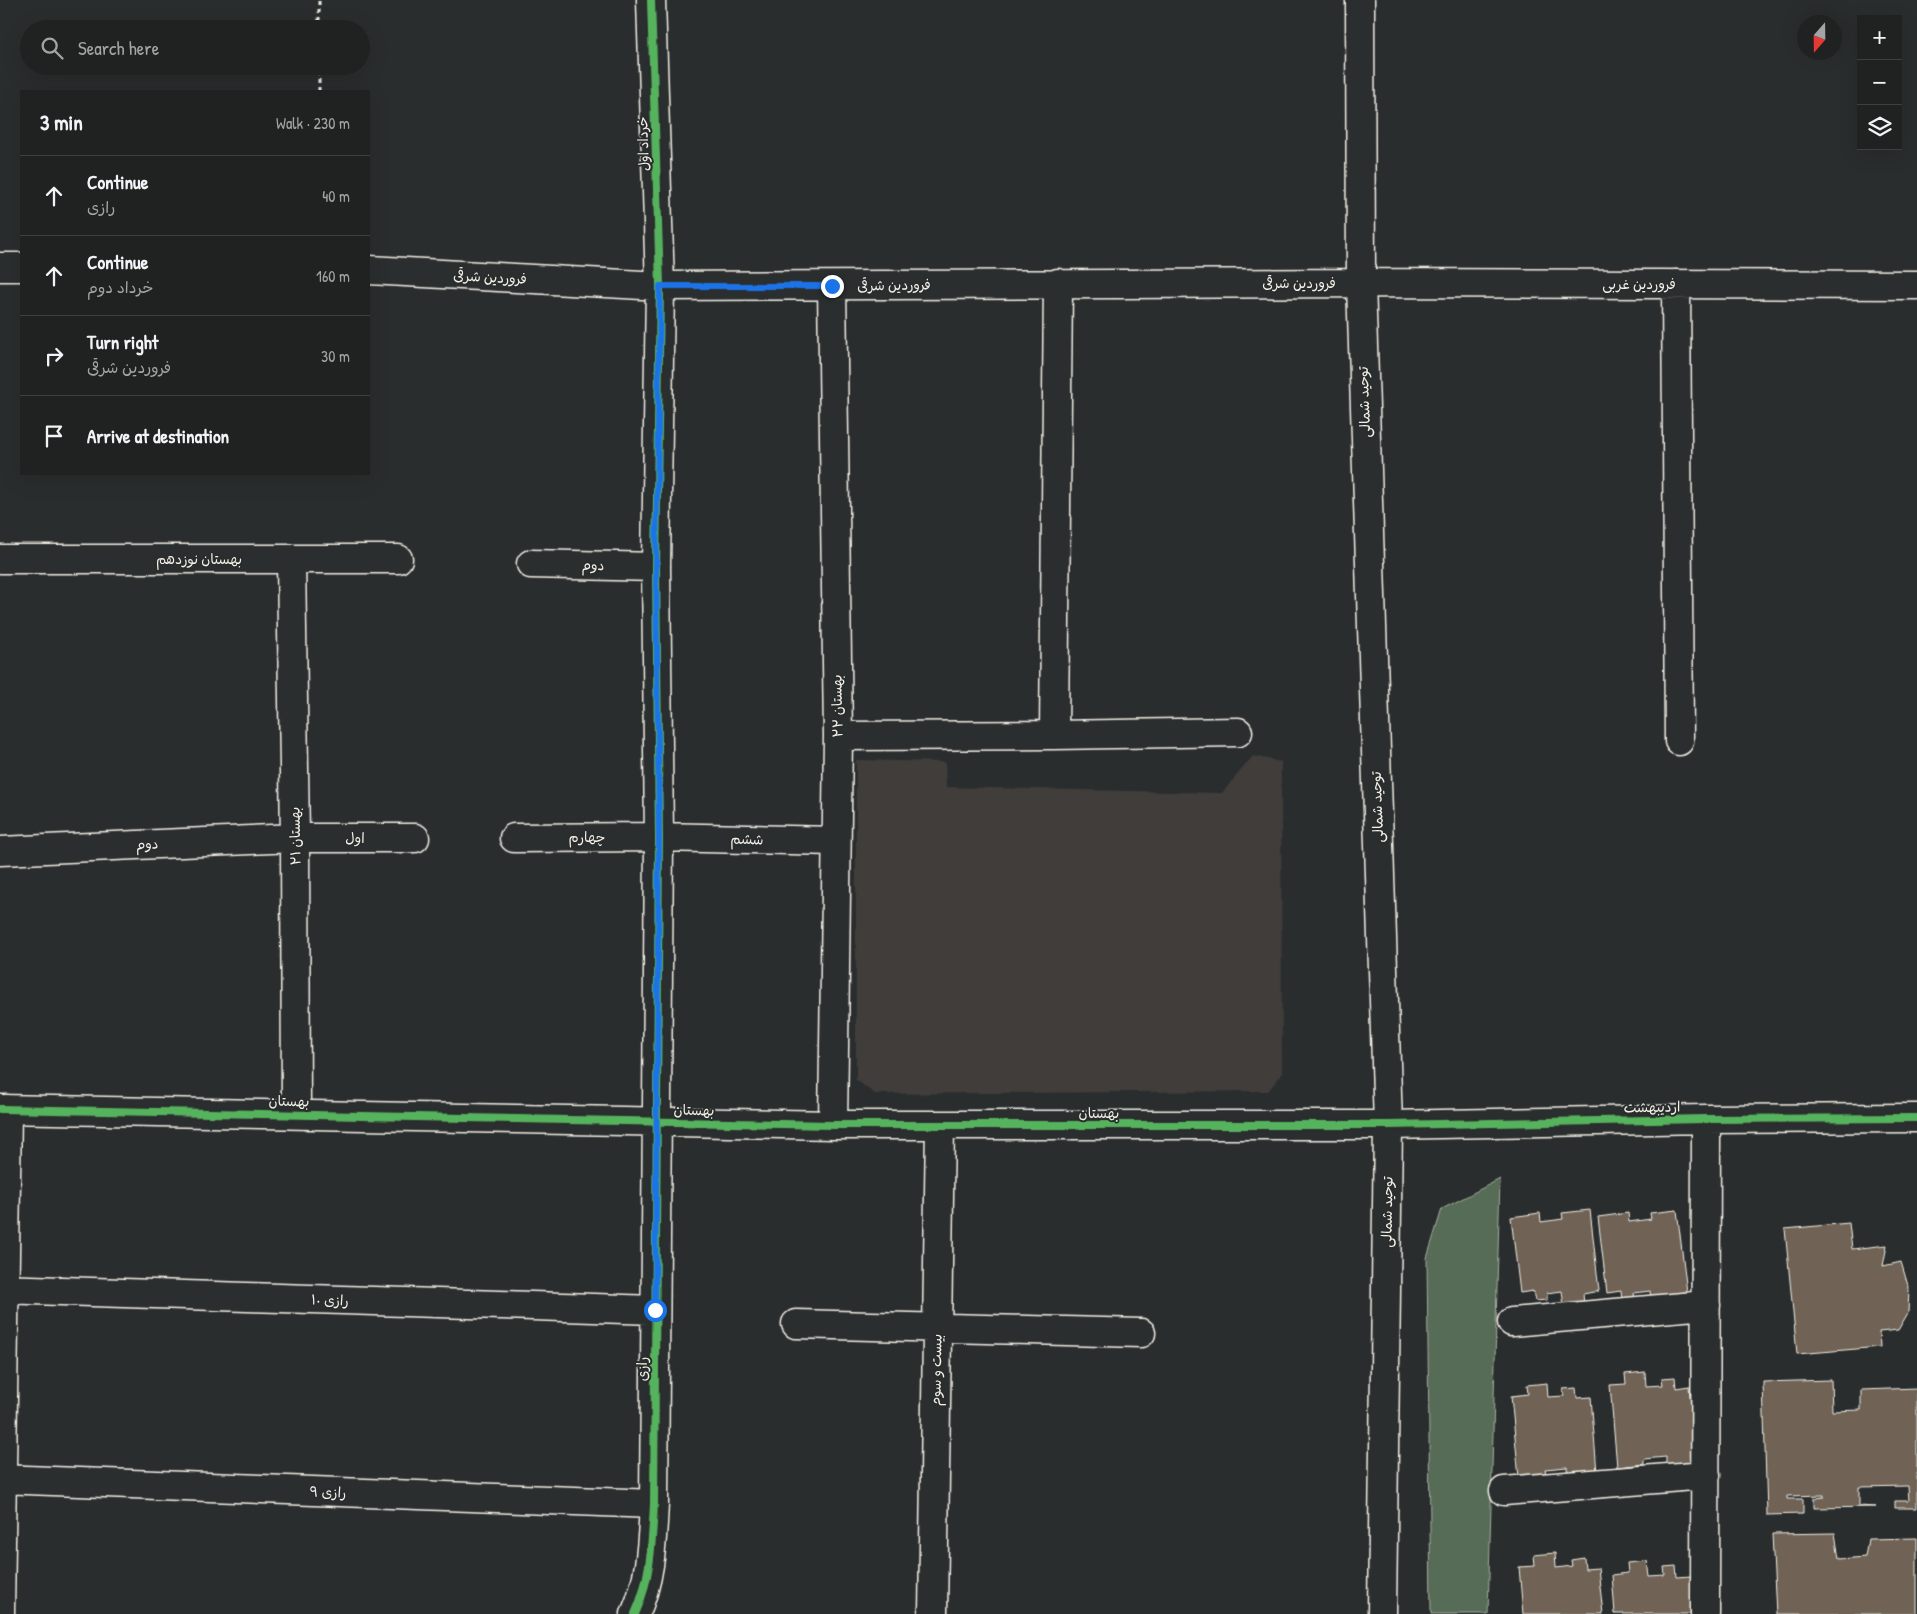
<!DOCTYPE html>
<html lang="en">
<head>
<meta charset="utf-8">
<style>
	body { margin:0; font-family:"Patrick Hand","Playpen Sans Arabic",sans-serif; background:#2d2f2f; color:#f1f3f6 }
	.controls { position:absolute; right:15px; top:15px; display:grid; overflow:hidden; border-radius:0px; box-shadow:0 5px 20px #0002 }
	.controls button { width:45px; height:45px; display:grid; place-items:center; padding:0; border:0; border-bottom:1px solid #3d3f40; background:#202222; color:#f1f3f6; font:25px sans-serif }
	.compass { position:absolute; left:1797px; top:15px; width:45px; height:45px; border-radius:50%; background:#202222; box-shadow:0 5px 20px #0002; rotate:200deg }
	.stop { position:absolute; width:15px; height:15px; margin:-11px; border:4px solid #1a73e8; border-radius:50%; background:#fff }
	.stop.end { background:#1a73e8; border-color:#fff; box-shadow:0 1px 5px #0008 }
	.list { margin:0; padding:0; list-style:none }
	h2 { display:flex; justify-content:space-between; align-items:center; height:65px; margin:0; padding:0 20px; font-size:21px }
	h2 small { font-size:16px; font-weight:400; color:#a2a4a5 }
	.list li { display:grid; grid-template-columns:32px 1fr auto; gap:15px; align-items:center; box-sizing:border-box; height:80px; padding:0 20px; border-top:1px solid #3d3f40 }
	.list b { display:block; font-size:19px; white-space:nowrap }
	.list p { margin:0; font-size:16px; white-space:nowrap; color:#a2a4a5 }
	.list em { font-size:16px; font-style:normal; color:#a2a4a5 }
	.icon { flex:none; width:28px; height:28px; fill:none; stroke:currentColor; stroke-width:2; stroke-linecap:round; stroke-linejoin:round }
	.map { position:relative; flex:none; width:1917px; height:1614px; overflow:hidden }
	.search { position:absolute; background:#202222; box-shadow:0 5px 20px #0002; left:20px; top:20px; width:350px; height:55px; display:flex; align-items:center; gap:12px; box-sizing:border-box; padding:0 18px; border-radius:28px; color:#a2a4a5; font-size:19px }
	.panel { position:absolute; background:#202222; box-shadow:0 5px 20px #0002; left:20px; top:90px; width:350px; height:385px; border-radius:0px }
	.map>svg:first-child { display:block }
</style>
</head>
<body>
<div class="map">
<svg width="1917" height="1614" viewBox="0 0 1917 1614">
	<rect width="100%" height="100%" fill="#2a2d2e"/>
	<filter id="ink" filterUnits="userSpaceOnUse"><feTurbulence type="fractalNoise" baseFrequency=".02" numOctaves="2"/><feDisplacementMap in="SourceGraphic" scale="10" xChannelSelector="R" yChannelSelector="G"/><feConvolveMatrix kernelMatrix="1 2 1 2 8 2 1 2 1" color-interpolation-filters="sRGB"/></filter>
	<g filter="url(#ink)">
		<path fill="#3f3e3a" d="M1253 756 1281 762 1282 1074 1268 1091 875 1094 856 1080V760L945 762 946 787 1222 793Z"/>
		<path fill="#576c57" stroke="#a6aea0" d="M1500 1179 1488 1614H1431L1427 1258 1442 1209Z"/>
		<path fill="#6f6456" stroke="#f4f1e8" d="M1590 1210 1599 1291 1583 1294 1584 1304 1564 1306 1562 1291 1547 1293V1300L1535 1301 1533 1291 1520 1293 1511 1217 1540 1213 1541 1222 1563 1219 1562 1213Z
			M1677 1210 1687 1292 1671 1294 1672 1304 1652 1306 1650 1291 1634 1293 1635 1300 1622 1302 1621 1291 1607 1293 1598 1217 1628 1213 1629 1222 1651 1219 1650 1213Z
			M1849 1223 1852 1249 1887 1245 1883 1266 1901 1262 1909 1289 1908 1313 1898 1330 1879 1332 1880 1347 1797 1354 1785 1229Z
			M1645 1372 1646 1386 1663 1385 1662 1378 1675 1377 1676 1388 1689 1386 1696 1462 1666 1465V1457L1644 1459V1464L1617 1467 1610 1385 1626 1384 1625 1374Z
			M1831 1380 1832 1411 1861 1410V1390L1917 1388V1508H1895V1501H1909L1908 1486 1859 1487V1506L1876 1507 1814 1508V1498L1824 1497V1495L1787 1496V1499H1803V1514L1767 1515 1763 1382Z
			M1547 1383 1548 1397 1564 1396 1563 1389 1576 1388 1577 1398 1591 1397 1597 1473 1568 1476 1567 1467 1545 1469 1546 1475 1519 1478 1511 1396 1528 1394 1527 1385Z
			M1835 1533 1839 1559 1865 1557 1868 1539 1917 1538V1614H1776L1772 1534Z
			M1555 1553 1556 1568 1572 1566 1571 1560 1584 1558 1585 1569 1598 1568 1603 1614H1523L1519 1567 1535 1566 1534 1555Z
			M1647 1561 1649 1576 1665 1575 1664 1567 1676 1566 1677 1577 1691 1576 1695 1614H1615L1612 1575 1628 1573 1627 1563Z"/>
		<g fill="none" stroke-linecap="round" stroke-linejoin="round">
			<defs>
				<path id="minor" d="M1360 0 1361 283 1388 1125 1382 1614
					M0 267H21
					M369 270 660 286 1361 283 1917 285
					M1676 284 1679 741
					M832 286 838 736 833 1125
					M0 559H398
					M291 559 295 838 296 1114
					M531 564 656 567
					M1054 735 1058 283
					M838 736 1054 735 1238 732
					M514 838 659 837 835 841
					M0 851 295 838H415
					M0 1109 833 1125H1388L1706 1119 1917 1118
					M0 1289 655 1310
					M1512 1322 1706 1305
					M796 1324 1141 1333
					M0 1479 654 1504
					M1504 1491 1706 1475
					M0 1614 7 1109
					M635 1614C651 1579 652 1542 654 1504L659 837 656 567 660 286 651 0
					M933 1614 940 1125
					M1705 1614 1706 1119"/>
			</defs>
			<use href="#minor" stroke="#f4f1e8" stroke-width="31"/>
			<path stroke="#f4f1e8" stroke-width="3" stroke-dasharray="4 4" stroke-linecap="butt" d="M319 29V0
				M319 91V66"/>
			<use href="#minor" stroke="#2a2d2e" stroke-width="28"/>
			<defs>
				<path id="cycleway" d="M0 1109 833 1125H1388L1706 1119 1917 1118
					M635 1614C651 1579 652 1542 654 1504L659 837 656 567 660 286 651 0"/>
			</defs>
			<use href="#cycleway" stroke="#2a2d2e" stroke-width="11"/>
			<use href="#cycleway" stroke="#56b35d" stroke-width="8"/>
		</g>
	</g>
	<g fill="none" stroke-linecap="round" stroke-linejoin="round" filter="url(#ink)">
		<path stroke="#1a73e8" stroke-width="6" d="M655 1310 659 836 656 567 660 286H832"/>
	</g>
	<g text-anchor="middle" stroke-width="4" stroke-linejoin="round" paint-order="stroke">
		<g font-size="14" fill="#f4f1e8" stroke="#2a2d2e">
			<text transform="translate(643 144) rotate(-92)" y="5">خرداد اول</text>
			<text transform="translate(490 277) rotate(3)" y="5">فروردین شرقی</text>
			<text x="1299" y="288">فروردین شرقی</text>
			<text x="1639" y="289">فروردین غربی</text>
			<text transform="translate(894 285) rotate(-1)" y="5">فروردین شرقی</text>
			<text transform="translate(1364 402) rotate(-92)" y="5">توحید شمالی</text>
			<text x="199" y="564">بهستان نوزدهم</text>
			<text transform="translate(593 565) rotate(1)" y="5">دوم</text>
			<text transform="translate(837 706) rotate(-91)" y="5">بهستان ۲۲</text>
			<text transform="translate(1377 807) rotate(-92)" y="5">توحید شمالی</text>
			<text transform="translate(295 836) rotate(-91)" y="5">بهستان ۲۱</text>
			<text x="587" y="842">چهارم</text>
			<text x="355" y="843">اول</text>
			<text transform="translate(747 839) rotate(2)" y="5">ششم</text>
			<text transform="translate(147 844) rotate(-3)" y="5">دوم</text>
			<text transform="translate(289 1101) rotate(1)" y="5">بهستان</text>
			<text transform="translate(1652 1107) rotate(-1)" y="5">اردیبهشت</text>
			<text transform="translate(694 1110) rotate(1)" y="5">بهستان</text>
			<text x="1099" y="1118">بهستان</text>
			<text transform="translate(1387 1212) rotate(-89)" y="5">توحید شمالی</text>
			<text transform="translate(330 1300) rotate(2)" y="5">رازی ۱۰</text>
			<text transform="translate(642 1369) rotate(-90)" y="5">رازی</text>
			<text transform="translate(936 1370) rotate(-89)" y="5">بیست و سوم</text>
			<text transform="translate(328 1492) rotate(2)" y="5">رازی ۹</text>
		</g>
	</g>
</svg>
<div class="controls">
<button>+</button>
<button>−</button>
<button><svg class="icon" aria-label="layers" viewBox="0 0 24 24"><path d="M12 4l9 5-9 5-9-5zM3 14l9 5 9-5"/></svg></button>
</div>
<svg class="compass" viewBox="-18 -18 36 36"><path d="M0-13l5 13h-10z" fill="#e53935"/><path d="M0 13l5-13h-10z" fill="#a2a4a5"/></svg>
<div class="stop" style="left:655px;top:1310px"></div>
<div class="stop end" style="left:832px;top:286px"></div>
<div class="search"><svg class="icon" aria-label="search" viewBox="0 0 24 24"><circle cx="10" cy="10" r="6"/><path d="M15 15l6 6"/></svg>Search here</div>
<section class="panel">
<h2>3 min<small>Walk · 230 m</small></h2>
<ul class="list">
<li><svg class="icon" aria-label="ahead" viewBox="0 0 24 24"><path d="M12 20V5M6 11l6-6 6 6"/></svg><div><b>Continue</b><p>رازی</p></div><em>40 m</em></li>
<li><svg class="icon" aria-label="ahead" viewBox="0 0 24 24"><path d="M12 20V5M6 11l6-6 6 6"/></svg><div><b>Continue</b><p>خرداد دوم</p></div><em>160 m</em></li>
<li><svg class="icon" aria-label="right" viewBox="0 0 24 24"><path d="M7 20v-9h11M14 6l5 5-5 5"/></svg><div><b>Turn right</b><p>فروردین شرقی</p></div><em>30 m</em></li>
<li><svg class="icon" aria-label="arrive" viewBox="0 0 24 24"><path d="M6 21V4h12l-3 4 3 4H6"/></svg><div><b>Arrive at destination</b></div></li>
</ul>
</section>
</div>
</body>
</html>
